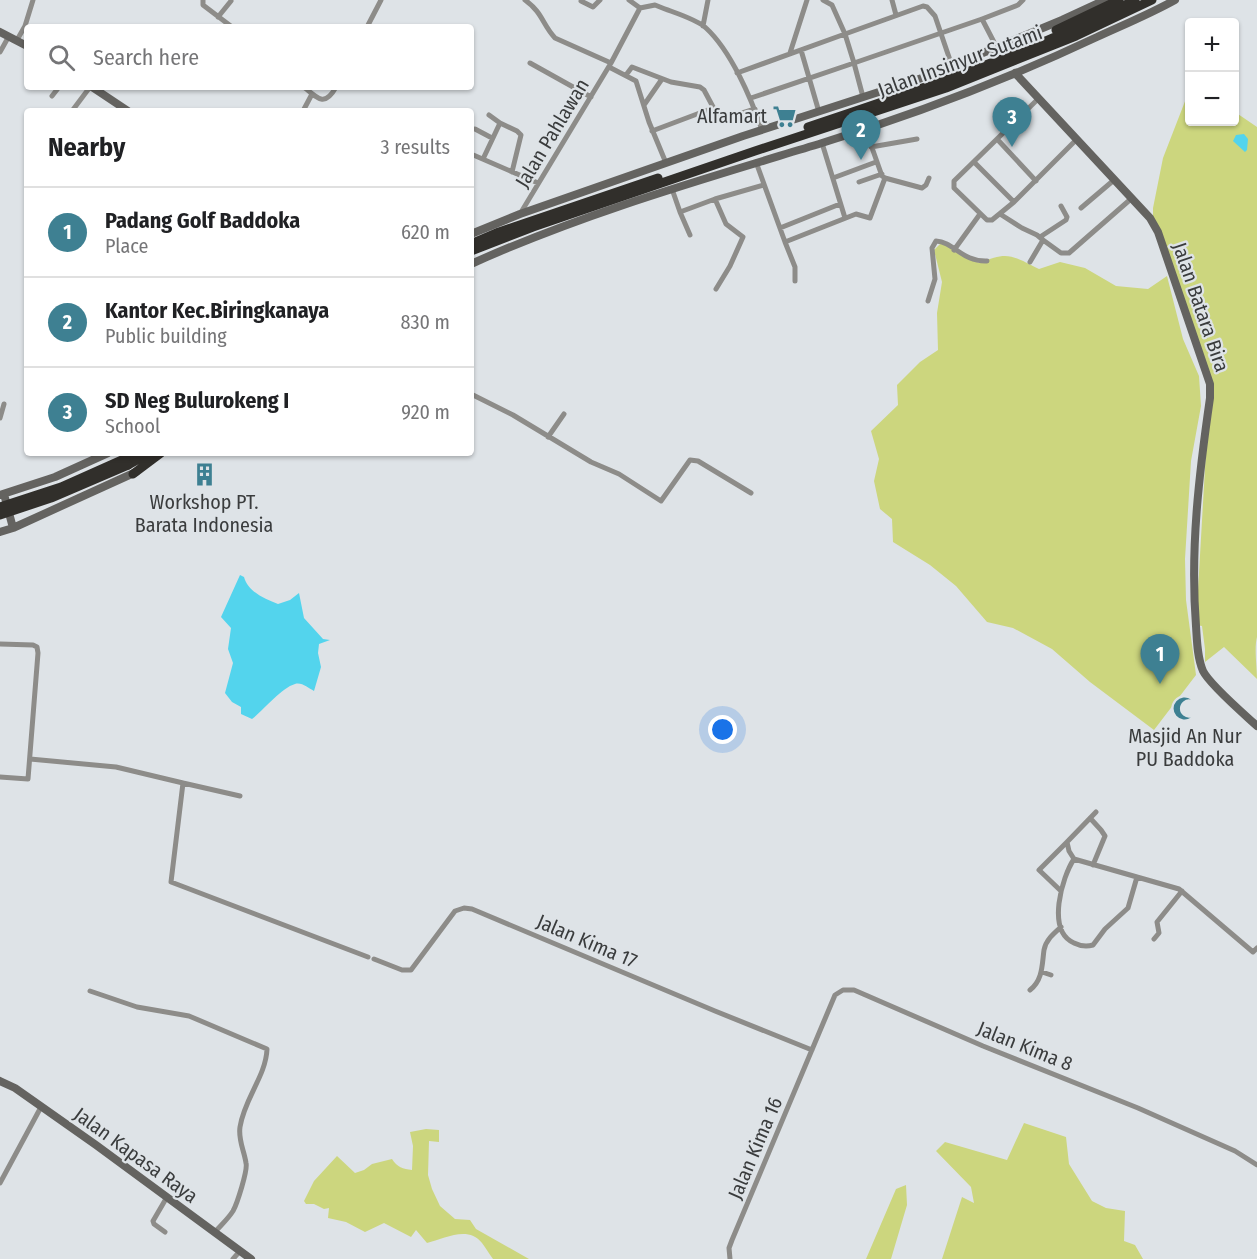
<!DOCTYPE html>
<html lang="en">
<head>
<meta charset="utf-8">
<style>
	body { margin:0; font-family:"Fira Sans Condensed",sans-serif; background:#f6f6f6; color:#202124 }
	.controls { position:absolute; right:18px; top:18px; display:grid; overflow:hidden; border-radius:6px; box-shadow:0 2px 4px #0004 }
	.controls button { width:54px; height:54px; display:grid; place-items:center; padding:0; border:0; border-bottom:2px solid #e0e0e0; background:#fff; color:#202124; font:30px sans-serif }
	.you { position:absolute; left:723px; top:730px; width:21px; height:21px; margin:-15px; border:4px solid #fff; border-radius:50%; background:#1a73e8; box-shadow:0 0 0 9px #1a73e833 }
	.badge { display:grid; place-items:center; width:39px; height:39px; border-radius:50%; background:#3e8092; color:#fff; font-size:20px; font-weight:700 }
	.pin { position:absolute; translate:-50% -50px; filter:drop-shadow(0 2px 3px #0008) }
	.pin::after { content:''; position:absolute; top:32px; width:21px; height:18px; background:inherit; clip-path:polygon(0 0,100% 0,50% 100%) }
	.list { margin:0; padding:0; list-style:none }
	h2 { display:flex; justify-content:space-between; align-items:center; height:78px; margin:0; padding:0 24px; font-size:26px }
	h2 small { font-size:20px; font-weight:400; color:#757577 }
	.list li { display:grid; grid-template-columns:39px 1fr auto; gap:18px; align-items:center; box-sizing:border-box; height:90px; padding:0 24px; border-top:2px solid #e0e0e0 }
	.list b { display:block; font-size:22px; white-space:nowrap }
	.list p { margin:0; font-size:20px; white-space:nowrap; color:#757577 }
	.list em { font-size:20px; font-style:normal; color:#757577 }
	.icon { flex:none; width:33px; height:33px; fill:none; stroke:currentColor; stroke-width:2; stroke-linecap:round; stroke-linejoin:round }
	.map { position:relative; flex:none; width:1257px; height:1259px; overflow:hidden }
	.search { position:absolute; background:#fff; box-shadow:0 2px 4px #0004; left:24px; top:24px; width:450px; height:66px; display:flex; align-items:center; gap:15px; box-sizing:border-box; padding:0 21px; border-radius:6px; color:#757577; font-size:22px }
	.panel { position:absolute; background:#fff; box-shadow:0 2px 4px #0004; left:24px; top:108px; width:450px; height:348px; border-radius:6px }
	.map>svg:first-child { display:block }
</style>
</head>
<body>
<div class="map">
<svg width="1257" height="1259" viewBox="0 0 1257 1259">
	<rect width="100%" height="100%" fill="#dee3e7"/>
	<path fill="#ccd67e" d="M1189 91 1190 122H1234L1235 112 1257 127V637C1254 648 1257 667 1257 679L1224 647 1205 662V649L1202 626 1196 625 1210 381 1153 226V208L1163 158Z
		M941 243 979 263C1008 251 1011 255 1039 269L1060 262 1085 268 1116 286 1148 289 1167 276 1183 339 1199 376 1201 406 1191 461 1185 559 1186 600 1196 675 1154 730 1090 682 1052 649 1013 628 987 622 956 586 930 565 893 542 892 519 880 509 874 481 879 459 871 431 898 405 897 385 920 362 938 350 937 313 942 282 934 250Z
		M1024 1123 1066 1137 1069 1164 1092 1201 1106 1208 1125 1211 1124 1241 1135 1245 1143 1259H942L962 1197 974 1203 971 1187 936 1151 945 1142 1007 1160Z
		M426 1129 439 1130V1142L429 1141 428 1175 432 1189 440 1206 455 1219 470 1220 476 1229 529 1259H493C489 1254 486 1248 482 1243 468 1225 444 1239 427 1243L416 1230 411 1237 384 1223 365 1232 346 1222 328 1218 329 1208 324 1209 314 1204H306L304 1201 314 1181 337 1156 355 1173 364 1170 372 1164 392 1159C397 1167 403 1169 412 1170L413 1146 410 1132Z
		M906 1185 907 1205 891 1259H866L896 1189Z"/>
	<path fill="#53d4ed" d="M1244 134 1248 139 1247 150 1245 152 1233 141 1236 135Z
		M240 575 244 577C248 592 265 599 278 604L290 600 299 593 304 618 323 639 330 640 319 644 318 653 321 667 314 691C308 688 302 682 295 684 281 688 264 710 252 719L241 714V707L232 702 225 693 233 663 228 649 231 628 221 617Z"/>
	<g fill="none" stroke-linecap="round" stroke-linejoin="round">
		<path stroke="#8d8c89" stroke-width="5" d="M203 0V5L232 27
			M629 0 640 8
			M892 0 896 15
			M581 1 593 7 600 0
			M640 8 655 5 660 7C672 12 697 19 706 28 731 51 751 98 762 130
			M218 17 231 1
			M982 19 997 48
			M703 26 708 0
			M367 27 381 0
			M17 40 25 26 33 0
			M801 50 819 112
			M0 52 9 36
			M790 53 807 0
			M530 63 591 97
			M611 63 640 8
			M609 67 636 81 649 122 666 163
			M737 73 845 34 832 5 823 0
			M626 75 632 67 671 82 700 87 704 90 720 120 755 109
			M304 87C318 99 325 107 336 87
			M52 96 59 87
			M863 97 854 63 982 19 1018 5 1023 0
			M751 98 854 63 845 34 923 6 927 7 935 16 952 66
			M1038 99 954 181V188L987 220H992L1014 202 1076 140
			M644 105 662 79
			M72 111 90 87
			M303 111 312 94
			M500 123 517 131 521 135 512 172
			M865 128 882 176 885 178 922 188 926 185 929 178
			M475 129 492 138
			M652 131 713 108
			M997 139 1036 181
			M822 143 845 218
			M871 147 917 139
			M471 154 538 183
			M483 159 500 123 489 115
			M756 162 785 242
			M974 162 1014 202
			M833 178 876 162
			M859 182 882 174
			M672 189 680 212 715 199 764 185
			M715 199 726 224 743 237 730 266 716 289
			M1081 208 1114 180
			M680 212 690 235
			M520 214 611 63 555 38C542 24 543 13 525 0
			M1000 214 1022 228 1037 235 1043 240
			M780 228 840 204
			M1040 237 1066 220 1067 217 1061 206
			M954 250 980 214
			M1030 262 1043 240 1061 253H1069L1132 198
			M795 281V267L785 242 856 214 870 218 885 178
			M928 301 935 279 932 248 936 241C954 242 962 262 987 261
			M471 394 513 415 591 462 619 474 661 501 690 460 698 461 751 493
			M0 418 4 404
			M548 437 564 414
			M0 644 33 645 37 647 38 653 28 779 0 777
			M30 759 116 767 183 783 171 882 368 957
			M183 783 240 796
			M1090 818 1101 830 1105 836 1093 865
			M1074 859 1179 889 1253 952 1257 948
			M1074 859C1062 877 1046 931 1074 943 1080 946 1086 947 1093 945L1105 929 1128 908 1137 877
			M1074 859 1069 851 1067 842 1096 812
			M1061 891 1039 870 1067 842
			M1154 939 1159 933 1157 922 1182 891
			M374 959 402 970H411L455 911 464 908 472 909 715 1011 812 1050
			M1042 972 1051 975
			M1030 990C1043 980 1042 964 1044 950 1046 940 1053 934 1061 927
			M90 991 137 1007 189 1016 267 1049C266 1076 244 1099 240 1127 238 1140 244 1150 246 1163 248 1170 237 1204 233 1211 228 1219 221 1225 215 1232
			M0 1183 41 1107
			M165 1232 154 1224 153 1221 167 1197
			M233 1259 240 1251
			M730 1259 729 1248 732 1240 835 995 843 990H854L983 1046 1138 1108 1235 1151 1257 1165"/>
		<path stroke="#646360" stroke-width="8" d="M0 32 27 46
			M1015 73 1150 218 1158 232 1210 384V398C1199 474 1190 549 1196 626 1197 640 1197 657 1203 671 1210 685 1244 714 1257 726
			M92 87 128 111
			M471 234 520 214 743 136 925 77 1062 20 1105 0
			M471 264C584 213 704 179 822 143 916 114 1008 79 1097 37 1123 25 1150 14 1175 0
			M4 494 13 528
			M0 495 55 477 108 453
			M0 532 13 528 136 472
			M0 1081 15 1088 96 1145 251 1259"/>
		<path stroke="#312f2b" stroke-width="9" d="M1056 30 1119 0
			M808 127C919 90 1030 53 1135 0
			M471 244 499 232 658 178
			M471 251 533 227 755 151 946 88 1076 36 1152 0
			M126 458 135 453
			M128 465 149 453
			M133 474 161 453"/>
		<path stroke="#312f2b" stroke-width="9" d="M0 507 61 487 126 458
			M0 515 51 498 128 465"/>
	</g>
	<defs>
		<symbol id="supermarket-bare" viewBox="-9 -9 18 18"><path d="M-6-5.5h2.5l.6 2H6L4.5 2H-2.5L-4.4-4H-6ZM-1.5 3.2a1.3 1.3 0 1 0 .1 0ZM3 3.2a1.3 1.3 0 1 0 .1 0Z" fill="#3e8092" stroke="#dee3e7" stroke-width="2.5" paint-order="stroke"/></symbol>
		<symbol id="building-bare" viewBox="-9 -9 18 18"><path d="M-4-6H4V6H1V3H-1V6H-4ZM-2.5-4.3h1.7v1.8h-1.7ZM.8-4.3h1.7v1.8H.8ZM-2.5-1h1.7V.8h-1.7ZM.8-1h1.7V.8H.8Z" fill="#3e8092" stroke="#dee3e7" stroke-width="2.5" paint-order="stroke"/></symbol>
		<symbol id="mosque-bare" viewBox="-9 -9 18 18"><path d="M3.5-4.9A6 6 0 1 0 3.5 4.9A5 5 0 1 1 3.5-4.9Z" fill="#3e8092" stroke="#dee3e7" stroke-width="2.5" paint-order="stroke"/></symbol>
	</defs>
	<g fill-rule="evenodd">
		<use href="#supermarket-bare" x="768" y="100" width="33" height="33"/>
		<use href="#building-bare" x="188" y="458" width="33" height="33"/>
		<use href="#mosque-bare" x="1168" y="692" width="33" height="33"/>
	</g>
	<g text-anchor="middle" stroke-width="4.5" stroke-linejoin="round" paint-order="stroke">
		<g font-size="20" fill="#3a3c3d" stroke="#dee3e7">
			<text transform="translate(960 61) rotate(-20)" y="7">Jalan Insinyur Sutami</text>
			<text transform="translate(552 133) rotate(-59)" y="7">Jalan Pahlawan</text>
			<text transform="translate(1201 307) rotate(71)" y="7">Jalan Batara Bira</text>
			<text transform="translate(587 941) rotate(23)" y="7">Jalan Kima 17</text>
			<text transform="translate(1025 1046) rotate(22)" y="7">Jalan Kima 8</text>
			<text transform="translate(755 1148) rotate(-67)" y="7">Jalan Kima 16</text>
			<text transform="translate(136 1155) rotate(36)" y="7">Jalan Kapasa Raya</text>
		</g>
		<g font-size="20" fill="#3a3c3d" stroke="#dee3e7">
			<text x="767" y="123" text-anchor="end">Alfamart</text>
			<text x="204" y="509">Workshop PT.<tspan x="204" dy="23">Barata Indonesia</tspan></text>
			<text x="1185" y="743">Masjid An Nur<tspan x="1185" dy="23">PU Baddoka</tspan></text>
		</g>
	</g>
</svg>
<div class="controls">
<button>+</button>
<button>−</button>
</div>
<div class="you"></div>
<div class="pin badge" style="left:1160px;top:684px">1</div>
<div class="pin badge" style="left:861px;top:160px">2</div>
<div class="pin badge" style="left:1012px;top:147px">3</div>
<div class="search"><svg class="icon" aria-label="search" viewBox="0 0 24 24"><circle cx="10" cy="10" r="6"/><path d="M15 15l6 6"/></svg>Search here</div>
<section class="panel">
<h2>Nearby<small>3 results</small></h2>
<ul class="list">
<li><span class="badge">1</span><div><b>Padang Golf Baddoka</b><p>Place</p></div><em>620 m</em></li>
<li><span class="badge">2</span><div><b>Kantor Kec.Biringkanaya</b><p>Public building</p></div><em>830 m</em></li>
<li><span class="badge">3</span><div><b>SD Neg Bulurokeng I</b><p>School</p></div><em>920 m</em></li>
</ul>
</section>
</div>
</body>
</html>
